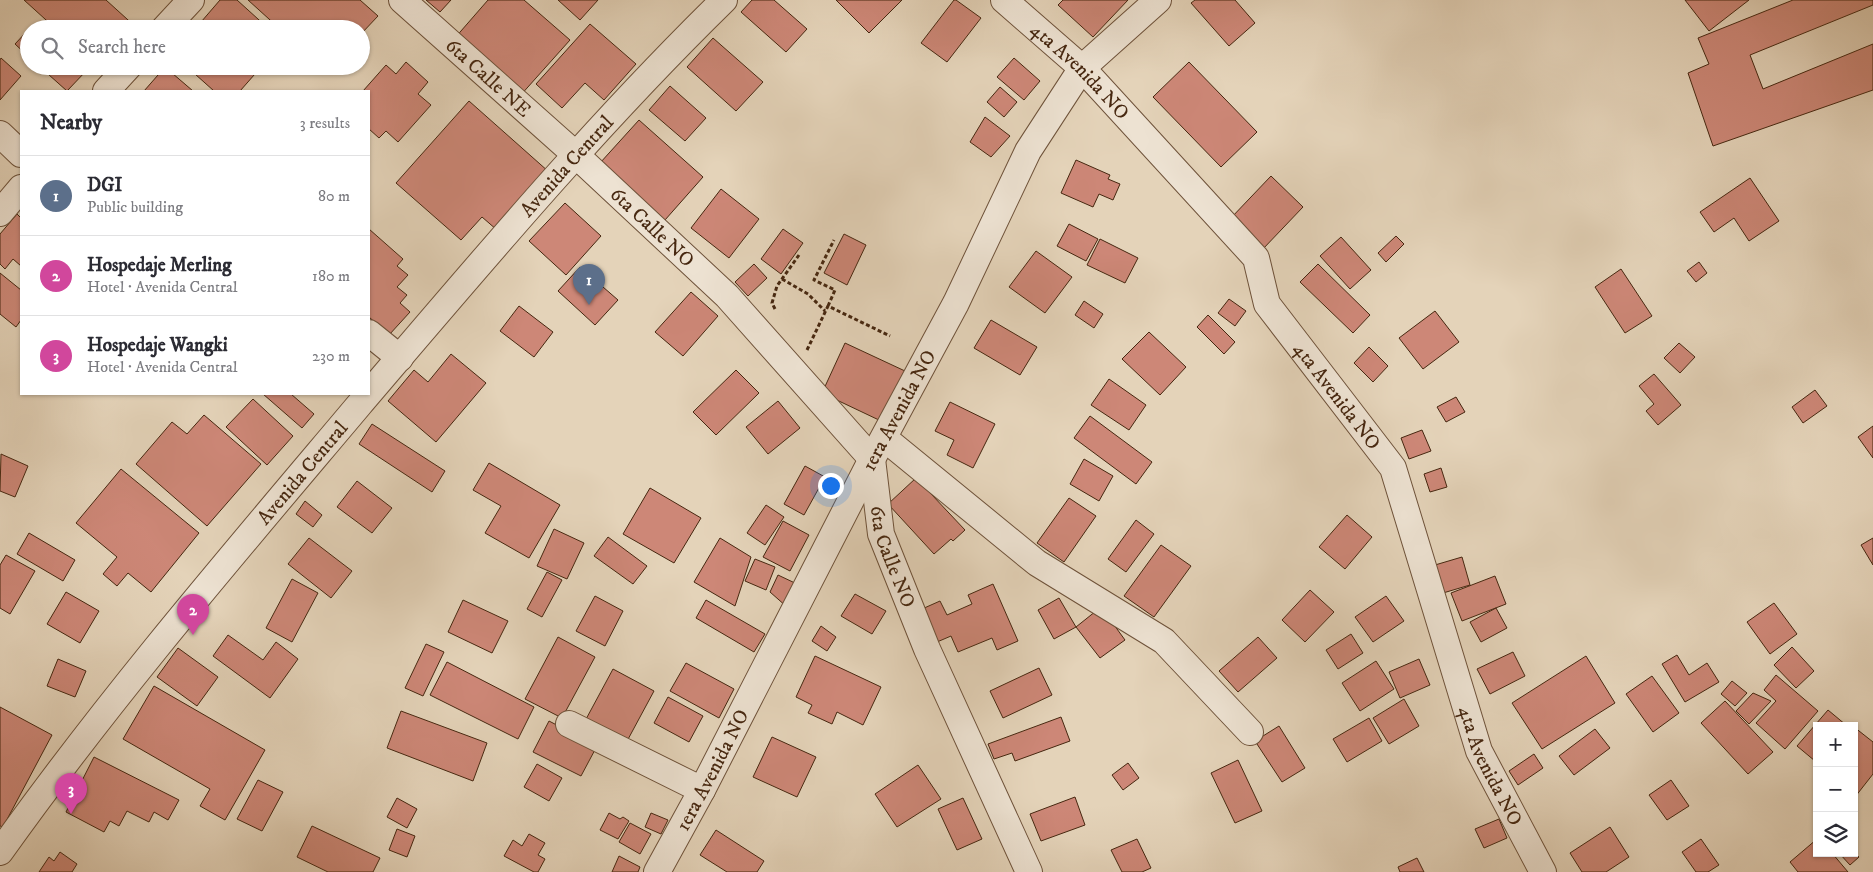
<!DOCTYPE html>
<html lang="en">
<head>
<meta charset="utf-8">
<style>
	body { margin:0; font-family:"IM FELL DW Pica",serif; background:#f2f2f3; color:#2b2b33 }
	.controls { position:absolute; right:15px; bottom:15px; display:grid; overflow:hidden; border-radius:0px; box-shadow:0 1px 4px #0004 }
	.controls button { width:45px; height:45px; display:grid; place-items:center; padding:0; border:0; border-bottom:1px solid #e1e1e2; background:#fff; color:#2b2b33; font:25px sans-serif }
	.you { position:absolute; left:830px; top:485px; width:18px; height:18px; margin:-12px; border:4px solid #fff; border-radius:50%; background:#1a73e8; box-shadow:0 0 0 8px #1a73e833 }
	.badge { display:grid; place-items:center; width:32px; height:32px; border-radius:50%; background:#7c3aed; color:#fff; font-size:16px; font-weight:700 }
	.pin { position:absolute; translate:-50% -41px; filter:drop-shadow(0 1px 2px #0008) }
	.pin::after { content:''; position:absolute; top:26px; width:18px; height:15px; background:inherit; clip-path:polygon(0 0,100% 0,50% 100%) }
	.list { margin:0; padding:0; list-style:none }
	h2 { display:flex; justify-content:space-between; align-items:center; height:65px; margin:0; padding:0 20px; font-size:21px }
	h2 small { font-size:16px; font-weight:400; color:#7c7c81 }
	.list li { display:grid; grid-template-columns:32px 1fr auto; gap:15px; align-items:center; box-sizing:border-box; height:80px; padding:0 20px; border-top:1px solid #e1e1e2 }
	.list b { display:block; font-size:19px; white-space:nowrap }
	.list p { margin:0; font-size:16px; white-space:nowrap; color:#7c7c81 }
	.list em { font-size:16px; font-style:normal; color:#7c7c81 }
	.icon { flex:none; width:28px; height:28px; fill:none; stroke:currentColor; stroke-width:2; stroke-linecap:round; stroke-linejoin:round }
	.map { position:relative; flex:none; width:1873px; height:872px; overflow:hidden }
	.search { position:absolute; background:#fff; box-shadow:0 1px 4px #0004; left:20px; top:20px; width:350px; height:55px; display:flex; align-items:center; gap:12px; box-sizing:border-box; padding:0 18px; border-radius:28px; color:#7c7c81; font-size:19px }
	.panel { position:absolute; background:#fff; box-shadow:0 1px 4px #0004; left:20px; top:90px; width:350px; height:305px; border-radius:0px }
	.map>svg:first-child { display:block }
</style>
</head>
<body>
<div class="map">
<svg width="1873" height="872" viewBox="0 0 1873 872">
	<rect width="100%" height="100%" fill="#e4d3b9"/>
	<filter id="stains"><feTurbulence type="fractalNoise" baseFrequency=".004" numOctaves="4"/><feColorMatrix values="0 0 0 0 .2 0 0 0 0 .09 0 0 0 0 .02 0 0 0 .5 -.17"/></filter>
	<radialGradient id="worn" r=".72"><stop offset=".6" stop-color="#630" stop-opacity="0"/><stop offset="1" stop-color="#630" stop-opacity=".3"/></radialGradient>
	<path fill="#cd8777" stroke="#462710" d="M24 0H106L138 29H56Z
		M220 0H237L269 29H195Z
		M248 0H360L378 16 361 34V29H280Z
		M426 0H451L440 12Z
		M488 0H524L570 40 519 97 454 39Z
		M558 0H598L580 20Z
		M752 0H774L807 29 786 52 741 12Z
		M836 0H902L869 33Z
		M954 0H956L981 18 947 62 921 43Z
		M1063 0H1128L1093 37 1058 5Z
		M1195 0H1235L1255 23 1229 46 1191 3Z
		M1685 0H1749L1709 31Z
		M1793 0H1873V5L1750 55 1763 89 1873 44V90L1713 146 1688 73 1709 64 1698 38Z
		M590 24 636 64 604 100 585 83 562 108 536 84Z
		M29 29V57L15 44Z
		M713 38 763 82 736 111 687 67Z
		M1 58 21 76 0 100V60Z
		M1014 58 1040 81 1024 100 997 77Z
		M406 62 428 82 418 94 431 105 398 142 386 131 379 138 369 129V91H363L386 65 396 74Z
		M1189 62 1257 132 1221 167 1153 97Z
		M39 66H83L87 70 67 91Z
		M186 66H262L240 91H214Z
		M165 67 193 91H144Z
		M670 86 706 118 685 141 649 110Z
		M1000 87 1017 102 1004 117 987 102Z
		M469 101 549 172 497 230 482 217 461 240 396 183Z
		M985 117 1010 136 991 157 970 142Z
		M639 120 703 177 665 220 600 163Z
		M1076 160 1110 175 1108 179 1120 184 1113 200 1099 194 1093 207 1061 193Z
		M1271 176 1303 207 1262 250 1230 219Z
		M1750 178 1779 221 1749 241 1734 218 1714 232 1700 212Z
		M721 189 759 219 729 258 691 228Z
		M565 203 601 236 566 275 529 241Z
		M17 214 21 218V266L13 259 5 269 0 264V234Z
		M1069 224 1098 239 1086 261 1057 246Z
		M369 229 403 259 397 266 408 275 397 287 407 295 400 303 410 312 389 335 369 317Z
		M783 229 803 243 781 274 761 259Z
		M844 234 866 245 847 285 824 273Z
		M1396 236 1404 244 1386 262 1378 253Z
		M1341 237 1371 270 1350 289 1320 256Z
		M1100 239 1138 258 1125 283 1087 265Z
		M1036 251 1072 277 1045 313 1009 287Z
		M1699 262 1707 273 1696 282 1687 271Z
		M754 264 767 278 748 296 735 282Z
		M1318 264 1370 315 1353 333 1300 282Z
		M580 267 618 300 595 325 558 291Z
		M1621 269 1652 316 1625 333 1595 287Z
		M0 273 21 290V320L16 327 0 314Z
		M691 292 718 316 683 356 655 332Z
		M1229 299 1246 311 1235 326 1218 313Z
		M1084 301 1103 314 1094 328 1075 315Z
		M519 306 553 332 534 357 500 331Z
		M1435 311 1459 342 1423 369 1399 338Z
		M1208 315 1235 342 1224 354 1197 327Z
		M991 320 1037 347 1020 375 974 348Z
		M1149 332 1186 367 1160 395 1122 359Z
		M845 343 905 371 881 421 822 393Z
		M1679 343 1695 357 1680 373 1664 358Z
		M1369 347 1388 366 1373 382 1354 363Z
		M451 354 486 383 436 442 388 401 414 370 428 382Z
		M736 370 759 393 716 435 693 412Z
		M1654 374 1681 405 1658 425 1646 411 1654 404 1639 386Z
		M1109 379 1146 405 1129 430 1091 405Z
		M1815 390 1827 406 1803 423 1792 407Z
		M263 394H291L314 414 302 428Z
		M1456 397 1465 412 1446 422 1437 407Z
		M253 399 293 436 267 465 226 427Z
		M778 401 800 428 768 454 746 427Z
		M950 402 995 424 973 468 947 455 954 440 935 431Z
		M204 415 261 464 207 526 136 464 172 422 187 434Z
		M1090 416 1152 462 1136 484 1074 438Z
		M372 424 445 471 432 492 359 444Z
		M1873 426V458L1858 437Z
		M1422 430 1431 451 1409 459 1401 438Z
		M1 454 28 466 15 497 0 491Z
		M1084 459 1113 476 1099 501 1070 484Z
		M489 463 560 505 529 558 485 533 501 506 473 490Z
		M805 466 825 477 804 515 784 504Z
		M1441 468 1447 487 1430 492 1424 474Z
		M121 469 199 533 151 592 128 573 117 586 103 574 117 557 76 523Z
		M916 478 965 530 953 541 951 539 934 554 888 504Z
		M357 481 392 508 372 533 337 507Z
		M650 488 701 518 674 563 623 534Z
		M1069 498 1096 516 1064 562 1037 543Z
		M305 501 322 515 313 527 296 514Z
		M766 505 784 517 765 545 747 533Z
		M1347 515 1372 537 1345 569 1319 547Z
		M1136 520 1154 534 1126 572 1108 559Z
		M783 521 809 535 790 571 763 557Z
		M554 529 584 543 567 579 537 566Z
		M29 533 75 560 63 581 17 554Z
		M608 537 647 566 633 584 594 556Z
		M309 538 352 571 331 598 288 564Z
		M720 538 751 557 735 606 694 582Z
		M1873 538V565L1861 545Z
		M1161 545 1191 566 1154 617 1124 596Z
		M6 555 35 571 10 614 0 608V565Z
		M1462 557 1470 585 1443 593 1435 565Z
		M755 559 775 567 766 590 745 581Z
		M547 572 562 580 542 617 527 609Z
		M778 575 797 584 787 607 770 592Z
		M1495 576 1506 604 1462 621 1451 593Z
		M292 579 318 593 292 642 266 628Z
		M993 584 1018 641 997 650 992 638 958 652 951 636 937 642 922 609 940 601 947 615 972 604 968 595Z
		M1310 590 1334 612 1305 642 1282 620Z
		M66 592 99 611 80 643 47 624Z
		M855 594 886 611 872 634 841 616Z
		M595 596 623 611 605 646 576 631Z
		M1386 596 1404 621 1373 642 1355 617Z
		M1059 598 1076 627 1054 639 1038 610Z
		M463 600 508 621 492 653 448 632Z
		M706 600 765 634 754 652 696 618Z
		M1774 603 1797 634 1770 654 1747 622Z
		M1101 607 1125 640 1100 658 1076 627Z
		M1496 608 1507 628 1481 642 1470 622Z
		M821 626 836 637 827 651 812 641Z
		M1351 634 1363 653 1338 669 1326 650Z
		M228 635 263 660 276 642 298 659 270 698 213 656Z
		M558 637 595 657 562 718 525 699Z
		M1258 637 1277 658 1238 692 1219 671Z
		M426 644 444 652 423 696 405 688Z
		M1792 647 1814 671 1796 688 1774 665Z
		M178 648 218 677 197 706 157 677Z
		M1513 652 1525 676 1490 694 1477 669Z
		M1677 655 1689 675 1707 663 1719 682 1685 702 1662 664Z
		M815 656 881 687 863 725 837 712 832 724 808 713 812 705 796 697Z
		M1586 656 1615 703 1542 749 1512 703Z
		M58 659 86 671 75 697 47 686Z
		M1419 659 1430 685 1400 698 1389 672Z
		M1376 661 1394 689 1360 711 1342 683Z
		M447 662 534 707 518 739 430 695Z
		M686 663 734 689 719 718 670 691Z
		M1039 668 1052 695 1003 718 990 691Z
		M613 669 654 691 626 743 585 721Z
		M1776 675 1818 711 1785 749 1756 723 1776 701 1764 690Z
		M1652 676 1679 713 1653 732 1626 694Z
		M1732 681 1747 693 1735 706 1721 694Z
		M154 686 265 750 225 820 200 806 210 789 123 739Z
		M1753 693 1771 701 1749 724 1736 711Z
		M668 697 703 716 689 742 654 723Z
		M1404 699 1419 726 1389 744 1373 718Z
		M1725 701 1773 752 1748 774 1701 723Z
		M0 707 52 735 3 827 0 826Z
		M1828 710 1846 725 1817 726V760L1815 761 1797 746Z
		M401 711 487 743 473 781 387 748Z
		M1061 717 1070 741 1015 761 1012 753 994 759 988 744Z
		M1369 718 1382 741 1347 762 1333 739Z
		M549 721 597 746 581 776 533 752Z
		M1279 726 1305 768 1282 782 1255 741Z
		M1854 727 1873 742V774L1855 797Z
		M1595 729 1610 748 1574 775 1559 756Z
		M772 737 816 757 797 797 753 777Z
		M1534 754 1543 768 1518 785 1509 771Z
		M94 757 179 800 168 820 154 812 149 822 127 811 119 826 110 821 104 832 66 812Z
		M1238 760 1262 811 1235 823 1211 773Z
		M1128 763 1139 778 1123 790 1112 775Z
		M537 764 562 778 549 801 524 787Z
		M918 765 941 799 897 827 875 794Z
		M258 780 283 792 262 831 237 819Z
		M1671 780 1689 806 1667 820 1649 795Z
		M1075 797 1085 825 1041 841 1030 814Z
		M397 798 417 809 407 828 387 817Z
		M963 798 982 839 957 850 938 809Z
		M609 813 620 819 623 817 629 821 618 839 600 830Z
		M651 813 668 820 661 834 645 827Z
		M1499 819 1507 838 1484 848 1475 829Z
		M630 823 651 834 640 854 619 842Z
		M312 826 380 858 373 872H328L297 857Z
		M1610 827 1629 857 1606 872H1582L1570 853Z
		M397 829 415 836 407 857 389 850Z
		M716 830 764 861 757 872H727L700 855Z
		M529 834 545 843 538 855 545 859 538 872H534L504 856 513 840 522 846Z
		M1137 839 1151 868 1142 872H1122L1111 850Z
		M1701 839 1719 865 1708 872H1696L1682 852Z
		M1817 839V853H1832L1848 872H1798L1790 862Z
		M60 852 77 864 72 872H39L49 857 54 861Z
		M1839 853H1854L1859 857 1850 865Z
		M619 856 640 867 638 872H612Z
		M1417 858 1424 872H1400L1398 867Z"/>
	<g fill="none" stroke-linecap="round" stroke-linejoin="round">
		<defs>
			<g id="minor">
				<path id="s1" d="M402 0 576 155 727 296 872 459 881 534 927 649 1029 872"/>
				<path id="s2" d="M1004 0 1082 68 1256 258 1267 304 1393 468 1479 751 1543 872"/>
				<path d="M164 29 191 0"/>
				<path d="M106 91 129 66"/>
				<path d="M0 134 21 154"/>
				<path d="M0 213 21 188"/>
				<path d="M369 333 400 358"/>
				<path d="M884 438 1037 563 1164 641 1250 732"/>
				<path d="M569 724 702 790"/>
				<path id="s3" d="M0 852C111 696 236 551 359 405 477 267 594 127 724 0"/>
				<path id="s4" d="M657 872 702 790 872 459 956 303 1028 151 1082 68 1158 0"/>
			</g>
		</defs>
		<use href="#minor" stroke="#6e523a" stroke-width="28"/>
		<path stroke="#462710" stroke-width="3" stroke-dasharray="4 2.5" stroke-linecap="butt" d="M782 279 808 294 825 311
			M828 306 835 290 814 280 834 240
			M775 309 772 303 777 286 799 255
			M807 350 828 306 890 336"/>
		<use href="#minor" stroke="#ede2d2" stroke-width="26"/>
	</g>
	<g text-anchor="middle" stroke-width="4.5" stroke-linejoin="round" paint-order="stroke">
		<g font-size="20" fill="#462710" stroke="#ede2d2">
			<text dy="7" stroke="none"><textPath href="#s2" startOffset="104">4ta Avenida NO</textPath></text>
			<text dy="7" stroke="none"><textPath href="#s1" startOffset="116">6ta Calle NE</textPath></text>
			<text dy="7" stroke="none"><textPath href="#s3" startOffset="890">Avenida Central</textPath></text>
			<text dy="7" stroke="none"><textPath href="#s1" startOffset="338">6ta Calle NO</textPath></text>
			<text dy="7" stroke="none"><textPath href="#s2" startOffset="524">4ta Avenida NO</textPath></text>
			<text dy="7" stroke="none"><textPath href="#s4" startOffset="521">1era Avenida NO</textPath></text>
			<text dy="7" stroke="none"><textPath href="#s3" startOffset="485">Avenida Central</textPath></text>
			<text dy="7" stroke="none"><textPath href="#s1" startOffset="758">6ta Calle NO</textPath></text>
			<text dy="7" stroke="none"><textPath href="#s2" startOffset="929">4ta Avenida NO</textPath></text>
			<text dy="7" stroke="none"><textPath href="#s4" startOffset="116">1era Avenida NO</textPath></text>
		</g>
	</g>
	<rect width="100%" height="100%" filter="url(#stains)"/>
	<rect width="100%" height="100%" fill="url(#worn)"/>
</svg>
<div class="controls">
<button>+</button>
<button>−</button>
<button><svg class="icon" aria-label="layers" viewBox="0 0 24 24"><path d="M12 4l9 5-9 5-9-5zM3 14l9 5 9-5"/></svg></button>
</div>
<div class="you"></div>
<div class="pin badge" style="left:589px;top:305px;background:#5c6f8a">1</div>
<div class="pin badge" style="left:193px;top:635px;background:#d1479c">2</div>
<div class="pin badge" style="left:71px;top:814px;background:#d1479c">3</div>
<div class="search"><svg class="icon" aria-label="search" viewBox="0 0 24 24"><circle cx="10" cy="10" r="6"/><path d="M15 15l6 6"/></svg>Search here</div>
<section class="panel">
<h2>Nearby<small>3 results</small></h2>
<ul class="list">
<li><span class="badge" style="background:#5c6f8a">1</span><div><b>DGI</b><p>Public building</p></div><em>80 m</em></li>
<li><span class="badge" style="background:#d1479c">2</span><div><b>Hospedaje Merling</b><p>Hotel · Avenida Central</p></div><em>180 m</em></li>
<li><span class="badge" style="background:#d1479c">3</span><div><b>Hospedaje Wangki</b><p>Hotel · Avenida Central</p></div><em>230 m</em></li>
</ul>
</section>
</div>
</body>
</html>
